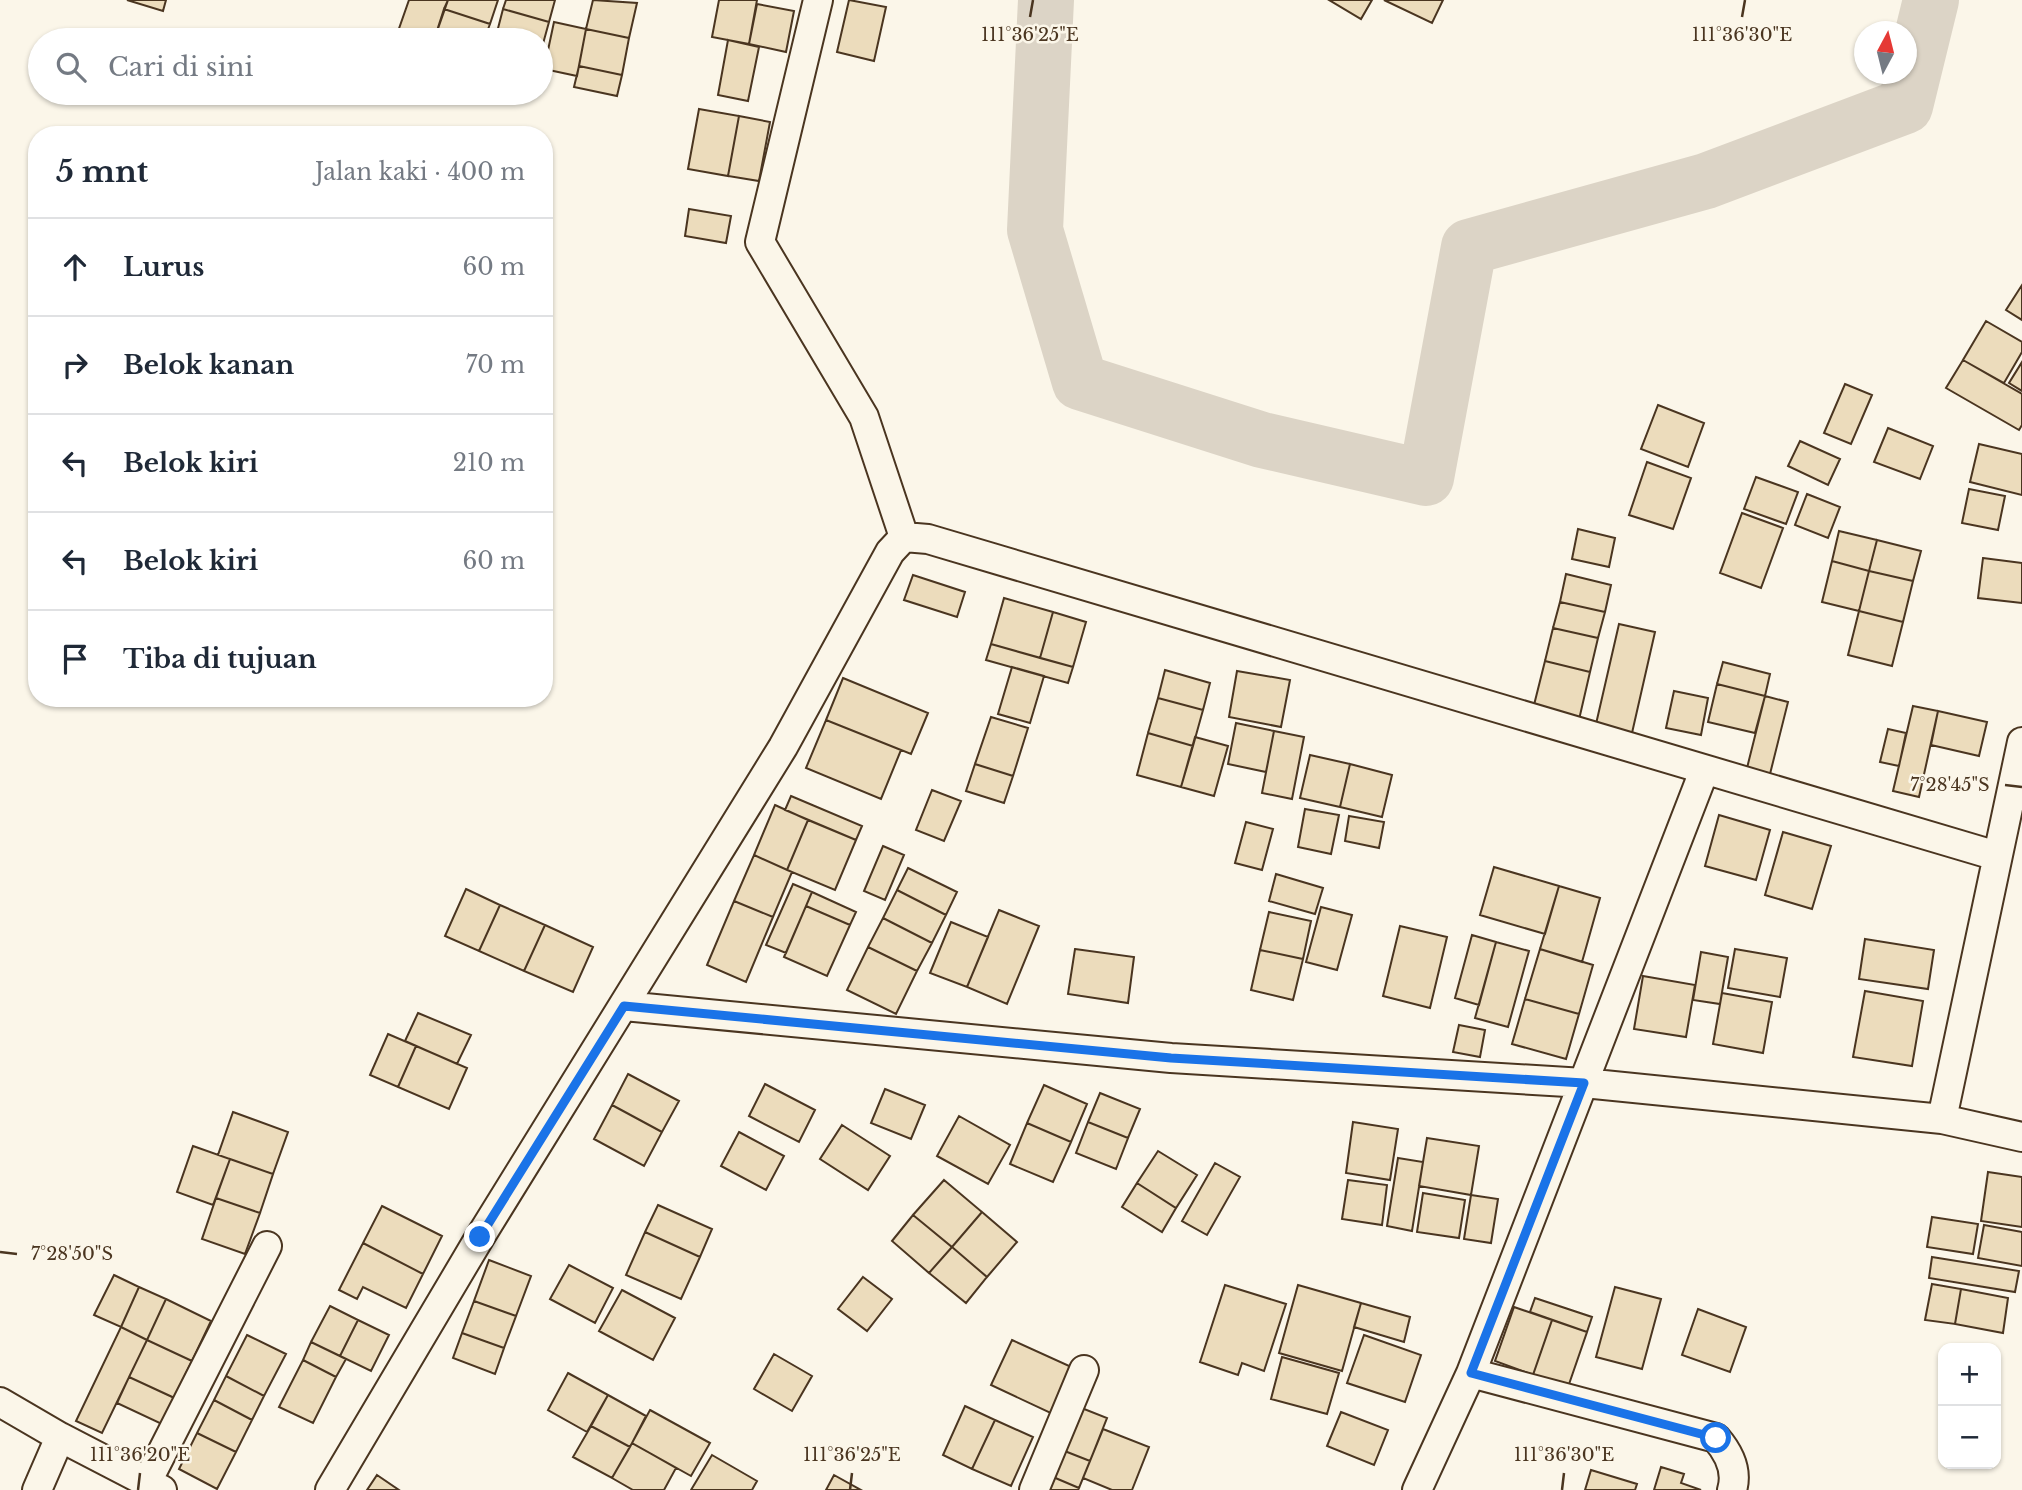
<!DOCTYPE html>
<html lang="id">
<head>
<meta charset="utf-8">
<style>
	body { margin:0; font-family:"Libre Baskerville",serif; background:#f6f6f7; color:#1f2937 }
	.controls { position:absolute; right:21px; bottom:21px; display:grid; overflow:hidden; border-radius:14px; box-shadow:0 2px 5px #0004 }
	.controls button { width:63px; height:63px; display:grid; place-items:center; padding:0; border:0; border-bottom:2px solid #e0e1e3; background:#fff; color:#1f2937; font:35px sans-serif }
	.compass { position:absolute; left:1854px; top:21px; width:63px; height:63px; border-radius:50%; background:#fff; box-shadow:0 2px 5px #0004; rotate:7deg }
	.stop { position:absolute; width:21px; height:21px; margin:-16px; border:5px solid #1a73e8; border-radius:50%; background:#fff }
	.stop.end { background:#1a73e8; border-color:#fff; box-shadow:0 2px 7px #0008 }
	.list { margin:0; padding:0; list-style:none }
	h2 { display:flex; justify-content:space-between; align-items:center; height:91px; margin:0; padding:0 28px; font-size:30px }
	h2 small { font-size:23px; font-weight:400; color:#747a83 }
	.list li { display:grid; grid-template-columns:46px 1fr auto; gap:21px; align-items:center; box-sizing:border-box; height:98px; padding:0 28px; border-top:2px solid #e0e1e3 }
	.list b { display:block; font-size:26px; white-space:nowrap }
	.list em { font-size:23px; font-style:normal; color:#747a83 }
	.icon { flex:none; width:38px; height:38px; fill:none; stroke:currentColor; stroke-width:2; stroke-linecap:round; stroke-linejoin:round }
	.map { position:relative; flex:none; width:2022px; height:1490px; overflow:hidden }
	.search { position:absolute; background:#fff; box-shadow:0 2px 5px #0004; left:28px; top:28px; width:525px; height:77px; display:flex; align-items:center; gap:18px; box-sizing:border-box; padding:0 24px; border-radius:38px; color:#747a83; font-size:26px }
	.panel { position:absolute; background:#fff; box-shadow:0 2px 5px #0004; left:28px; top:126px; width:525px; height:581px; border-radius:28px }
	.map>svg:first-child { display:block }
</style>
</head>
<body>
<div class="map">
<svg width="2022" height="1490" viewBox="0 0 2022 1490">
	<rect width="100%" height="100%" fill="#fbf6e9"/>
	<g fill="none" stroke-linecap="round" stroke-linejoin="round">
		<path stroke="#dcd4c6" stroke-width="56" d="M1046 0 1035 230 1080 382 1262 440 1426 478 1469 247 1706 181 1905 106 1931 0"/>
	</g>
	<path fill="#ecdcbc" stroke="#4a3520" stroke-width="2" d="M127 0H166L163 11Z
		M409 0H448L434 40H395Z
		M448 0H498L490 24 444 9Z
		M506 0H555L549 22 503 9Z
		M593 0 637 3 629 38 586 29Z
		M719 0H757L749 44 712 37Z
		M849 0 886 7 874 61 837 52Z
		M1329 0H1372L1361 19Z
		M1384 0H1443L1432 23Z
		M757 4 794 11 786 52 749 44Z
		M444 9 490 24 484 40H434Z
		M503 9 549 22 541 51V40H495Z
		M554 22 586 29 577 76 544 69Z
		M586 29 629 38 622 75 579 66Z
		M728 40 759 47 748 101 718 95Z
		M579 66 622 75 617 96 574 87Z
		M699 109 739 116 728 176 688 169Z
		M739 116 770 122 759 181 728 176Z
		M689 209 731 216 726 243 685 236Z
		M2022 285V320L2006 310Z
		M1986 321 2022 342V352L2004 383 1963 360Z
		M1963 360 2022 394V425L2019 430 1946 388Z
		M2022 362V391L2009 383Z
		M1845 384 1872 395 1851 444 1824 433Z
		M1658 405 1704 423 1688 467 1641 449Z
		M1888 428 1933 446 1920 479 1874 462Z
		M1800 441 1840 459 1828 485 1788 466Z
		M1979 444 2022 454V495L1970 482Z
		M1647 462 1691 478 1673 529 1629 515Z
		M1756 477 1798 492 1786 524 1744 509Z
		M1969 489 2005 496 1998 530 1962 523Z
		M1807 494 1840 507 1828 538 1795 525Z
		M1742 513 1783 528 1761 588 1720 573Z
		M1578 529 1615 538 1609 567 1572 559Z
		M1839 531 1877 540 1869 571 1832 561Z
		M1877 540 1921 551 1913 581 1869 571Z
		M1983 558 2022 563V603L1978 598Z
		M1832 561 1869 571 1859 611 1822 602Z
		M1869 571 1913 581 1903 622 1859 611Z
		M1566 574 1611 585 1605 612 1560 602Z
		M913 575 965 592 957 617 904 600Z
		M1004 598 1053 612 1040 658 991 644Z
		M1560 602 1605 612 1598 638 1553 628Z
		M1859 611 1903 622 1892 666 1848 655Z
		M1053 612 1086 622 1073 667 1040 658Z
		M1619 624 1655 632 1632 733 1596 724Z
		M1553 628 1598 638 1590 672 1545 661Z
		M991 644 1073 667 1068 683 986 660Z
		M1545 661 1590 672 1578 724 1532 713Z
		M1723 662 1770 674 1765 696 1717 684Z
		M1012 667 1044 676 1030 723 998 714Z
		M1165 670 1210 683 1203 710 1158 698Z
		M1237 671 1290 680 1281 727 1229 717Z
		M843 678 928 713 911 754 826 720Z
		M1717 684 1765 696 1755 733 1708 722Z
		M1674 691 1708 698 1701 735 1666 728Z
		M1765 696 1788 702 1769 778 1746 772Z
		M1158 698 1203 710 1193 746 1148 733Z
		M1913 706 1938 711 1919 797 1893 791Z
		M1938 711 1987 722 1979 756 1931 745Z
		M991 717 1028 728 1013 776 975 764Z
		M826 720 901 750 881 799 806 768Z
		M1236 723 1274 731 1266 772 1228 764Z
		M1888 729 1906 733 1899 766 1880 762Z
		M1274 731 1304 737 1292 799 1262 793Z
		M1148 733 1193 746 1181 787 1137 775Z
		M1195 737 1228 746 1214 796 1181 787Z
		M1310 755 1350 764 1340 807 1300 798Z
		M975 764 1013 776 1004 803 966 791Z
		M1350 764 1392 775 1382 817 1340 807Z
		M932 790 961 801 944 841 916 830Z
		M791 796 862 826 856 840 785 810Z
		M775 805 808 820 787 870 754 855Z
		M1305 809 1339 815 1331 854 1298 847Z
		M1719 815 1770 830 1756 880 1705 866Z
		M1349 816 1384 822 1379 848 1345 841Z
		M808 820 856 840 835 890 787 870Z
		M1246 822 1273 829 1262 870 1235 863Z
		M1783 832 1831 846 1812 909 1765 895Z
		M883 846 904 855 885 900 864 891Z
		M754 855 792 872 773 917 734 901Z
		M1494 867 1559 886 1545 934 1480 915Z
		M908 868 957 892 946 915 897 890Z
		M1276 874 1323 888 1315 914 1269 901Z
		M793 884 812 892 786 953 766 945Z
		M1559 886 1600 898 1582 962 1540 949Z
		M466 889 500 905 479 951 445 936Z
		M897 890 946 915 932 943 883 918Z
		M812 892 856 912 850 925 806 906Z
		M734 901 773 917 746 982 707 965Z
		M500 905 545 925 524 971 479 951Z
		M806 906 850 925 827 976 784 957Z
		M1321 907 1352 915 1337 970 1306 962Z
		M999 910 1039 926 1007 1004 967 987Z
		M1269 912 1311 921 1303 959 1260 950Z
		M883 918 932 943 917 971 868 947Z
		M951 922 988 937 967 987 930 973Z
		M545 925 593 947 573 992 524 971Z
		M1400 926 1447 937 1430 1008 1383 996Z
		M1472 935 1496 942 1479 1005 1455 998Z
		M1865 939 1934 950 1928 989 1859 979Z
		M1496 942 1529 951 1508 1027 1475 1018Z
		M868 947 917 971 896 1014 847 990Z
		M1075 949 1134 957 1128 1003 1068 994Z
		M1540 949 1593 965 1579 1014 1525 999Z
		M1735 949 1787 958 1780 997 1728 988Z
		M1260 950 1303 959 1293 1000 1251 990Z
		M1701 952 1728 957 1720 1004 1693 1000Z
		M1643 976 1695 985 1686 1037 1634 1029Z
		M1865 991 1923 1001 1912 1066 1853 1057Z
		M1722 993 1772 1002 1763 1053 1713 1044Z
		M1525 999 1579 1014 1566 1059 1512 1044Z
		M418 1013 471 1035 457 1064 405 1041Z
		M1459 1025 1485 1030 1480 1057 1453 1052Z
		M388 1034 416 1046 398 1087 370 1075Z
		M416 1046 467 1068 449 1109 398 1087Z
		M628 1074 679 1101 662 1132 612 1105Z
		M765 1084 815 1110 799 1142 749 1116Z
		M1044 1085 1087 1104 1071 1142 1027 1123Z
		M885 1089 925 1105 911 1139 871 1123Z
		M1100 1093 1140 1109 1128 1138 1088 1122Z
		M612 1105 662 1132 644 1166 594 1139Z
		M233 1112 288 1132 273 1174 218 1155Z
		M959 1116 1010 1145 988 1184 937 1156Z
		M1088 1122 1128 1138 1116 1169 1076 1153Z
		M1353 1122 1398 1129 1390 1180 1346 1173Z
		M1027 1123 1071 1142 1053 1182 1010 1164Z
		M842 1125 890 1156 868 1190 820 1159Z
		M739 1132 784 1156 766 1190 721 1166Z
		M1427 1138 1479 1146 1471 1195 1419 1186Z
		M193 1146 230 1159 213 1205 177 1192Z
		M1158 1151 1197 1175 1176 1208 1137 1183Z
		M1398 1158 1423 1162 1412 1231 1387 1226Z
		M230 1159 273 1174 260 1213 216 1198Z
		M1215 1163 1240 1177 1207 1235 1182 1221Z
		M1988 1172 2022 1177V1227L1981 1221Z
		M944 1180 982 1212 952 1247 913 1215Z
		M1348 1180 1387 1185 1382 1225 1342 1219Z
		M1137 1183 1176 1208 1162 1232 1122 1207Z
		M1423 1193 1465 1200 1459 1238 1417 1232Z
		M1471 1195 1498 1199 1491 1243 1464 1239Z
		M216 1198 260 1213 245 1254 202 1239Z
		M658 1205 712 1229 700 1257 645 1232Z
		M382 1206 442 1236 423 1274 363 1243Z
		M982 1212 1017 1242 987 1277 952 1247Z
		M913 1215 952 1247 929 1273 892 1241Z
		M1932 1217 1978 1224 1973 1254 1927 1247Z
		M1984 1225 2022 1232V1266L1978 1258Z
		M645 1232 700 1257 681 1299 626 1275Z
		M363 1243 423 1274 406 1308 363 1287 357 1299 339 1290Z
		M952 1247 987 1277 966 1303 929 1273Z
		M1932 1257 2019 1271 2015 1292 1929 1278Z
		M489 1260 531 1276 516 1316 474 1301Z
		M569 1265 613 1288 595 1323 550 1299Z
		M114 1275 139 1287 121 1327 94 1315Z
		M863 1277 892 1299 867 1331 838 1309Z
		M1932 1284 1961 1289 1955 1324 1925 1320Z
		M1225 1285 1286 1304 1264 1371 1242 1363 1238 1375 1200 1362Z
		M1298 1285 1361 1303 1342 1371 1279 1353Z
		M139 1287 166 1299 147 1340 121 1327Z
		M1615 1287 1661 1299 1642 1369 1596 1357Z
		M1961 1289 2008 1298 2003 1333 1955 1324Z
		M622 1290 675 1318 653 1360 599 1331Z
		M1535 1298 1592 1317 1587 1332 1530 1312Z
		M166 1299 211 1321 192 1361 147 1340Z
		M474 1301 516 1316 504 1348 462 1333Z
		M1361 1303 1410 1317 1404 1342 1354 1327Z
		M330 1306 358 1320 340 1356 311 1342Z
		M1514 1307 1552 1320 1533 1375 1495 1361Z
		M1698 1309 1746 1327 1730 1372 1682 1355Z
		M358 1320 389 1335 371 1371 340 1356Z
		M1552 1320 1587 1332 1568 1387 1533 1375Z
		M121 1327 147 1340 102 1433 76 1421Z
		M462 1333 504 1348 495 1374 453 1358Z
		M247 1335 286 1354 264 1396 226 1376Z
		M1364 1335 1421 1355 1405 1402 1347 1383Z
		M147 1340 192 1361 174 1398 129 1377Z
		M1012 1340 1078 1370 1057 1416 991 1385Z
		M311 1342 346 1359 336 1377 303 1360Z
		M774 1354 812 1376 792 1411 754 1389Z
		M1282 1357 1339 1373 1327 1414 1271 1399Z
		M303 1360 336 1377 313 1423 279 1407Z
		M568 1373 608 1395 587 1432 548 1410Z
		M226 1376 264 1396 252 1420 214 1400Z
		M129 1377 179 1400 166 1426 117 1403Z
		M608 1395 646 1416 630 1447 591 1426Z
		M214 1400 252 1420 236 1452 197 1433Z
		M1074 1405 1107 1418 1090 1461 1057 1448Z
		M965 1406 995 1420 972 1469 943 1455Z
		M650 1410 710 1443 691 1476 632 1443Z
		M1341 1412 1388 1430 1374 1465 1327 1446Z
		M995 1420 1033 1437 1011 1486 972 1469Z
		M591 1426 630 1447 612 1478 573 1457Z
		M1103 1429 1149 1447 1132 1490H1112L1083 1478Z
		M197 1433 236 1452 217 1489 179 1469Z
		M632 1443 676 1468 664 1490H633L612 1478Z
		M1057 1448 1090 1461 1079 1488 1046 1474Z
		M712 1455 757 1481 752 1490H691Z
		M1661 1467 1684 1474 1681 1483 1701 1490H1654Z
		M1591 1470 1637 1484 1635 1490H1585Z
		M1046 1474 1079 1488 1078 1490H1040Z
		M377 1475 399 1490H367Z
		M834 1475 861 1490H826Z"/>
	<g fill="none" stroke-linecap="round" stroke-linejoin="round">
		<defs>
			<path id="minor" d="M818 0 760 242 864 417 904 537
				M624 1006 1171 1058 1584 1083 1942 1119 2022 1137
				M1942 1119 2022 742
				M1471 1373 1716 1438C1729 1453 1738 1470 1732 1490
				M0 1402 60 1437
				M147 1482 267 1246
				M37 1490 60 1437 162 1490
				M330 1490 480 1237 783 747 890 552 904 537 928 539 1997 856
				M1034 1490 1084 1370
				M1417 1490 1471 1373 1704 771"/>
		</defs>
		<use href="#minor" stroke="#4a3520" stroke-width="32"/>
		<use href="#minor" stroke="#fbf6e9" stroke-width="28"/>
	</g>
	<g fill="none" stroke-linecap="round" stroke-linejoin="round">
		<path stroke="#1a73e8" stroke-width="9" d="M480 1237 624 1006 1171 1058 1584 1083 1471 1373 1716 1438"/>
	</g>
	<path fill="none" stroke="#4a3520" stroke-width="2.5" d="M1030 17 1033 0M1742 17 1745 0M2005 785 2022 787M0 1252 17 1254M138 1490 140 1473M850 1490 852 1473M1562 1490 1564 1473"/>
	<g font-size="18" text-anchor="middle" fill="#4a3520" stroke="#fbf6e9" stroke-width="5" stroke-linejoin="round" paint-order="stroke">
		<text x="1030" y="41">111°36'25"E</text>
		<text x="1742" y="41">111°36'30"E</text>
		<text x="1950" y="791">7°28'45"S</text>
		<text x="72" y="1260">7°28'50"S</text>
		<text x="140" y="1461">111°36'20"E</text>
		<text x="852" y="1461">111°36'25"E</text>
		<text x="1564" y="1461">111°36'30"E</text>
	</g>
</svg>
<div class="controls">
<button>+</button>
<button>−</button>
</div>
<svg class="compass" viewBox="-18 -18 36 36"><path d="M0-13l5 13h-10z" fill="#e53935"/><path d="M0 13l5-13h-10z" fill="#747a83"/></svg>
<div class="stop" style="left:1716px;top:1438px"></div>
<div class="stop end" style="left:480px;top:1237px"></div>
<div class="search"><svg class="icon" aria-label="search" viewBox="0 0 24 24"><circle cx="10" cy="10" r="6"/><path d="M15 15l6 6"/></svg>Cari di sini</div>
<section class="panel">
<h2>5 mnt<small>Jalan kaki · 400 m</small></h2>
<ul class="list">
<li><svg class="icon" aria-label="ahead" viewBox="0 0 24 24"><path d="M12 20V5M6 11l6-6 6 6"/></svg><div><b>Lurus</b></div><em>60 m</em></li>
<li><svg class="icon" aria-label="right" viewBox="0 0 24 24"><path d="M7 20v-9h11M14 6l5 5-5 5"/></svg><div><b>Belok kanan</b></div><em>70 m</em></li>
<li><svg class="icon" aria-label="left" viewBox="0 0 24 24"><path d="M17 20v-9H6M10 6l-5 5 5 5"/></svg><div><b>Belok kiri</b></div><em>210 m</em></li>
<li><svg class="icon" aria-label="left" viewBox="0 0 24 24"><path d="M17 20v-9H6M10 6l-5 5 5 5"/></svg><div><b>Belok kiri</b></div><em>60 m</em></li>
<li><svg class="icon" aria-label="arrive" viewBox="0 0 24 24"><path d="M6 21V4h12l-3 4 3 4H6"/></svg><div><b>Tiba di tujuan</b></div></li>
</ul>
</section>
</div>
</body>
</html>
